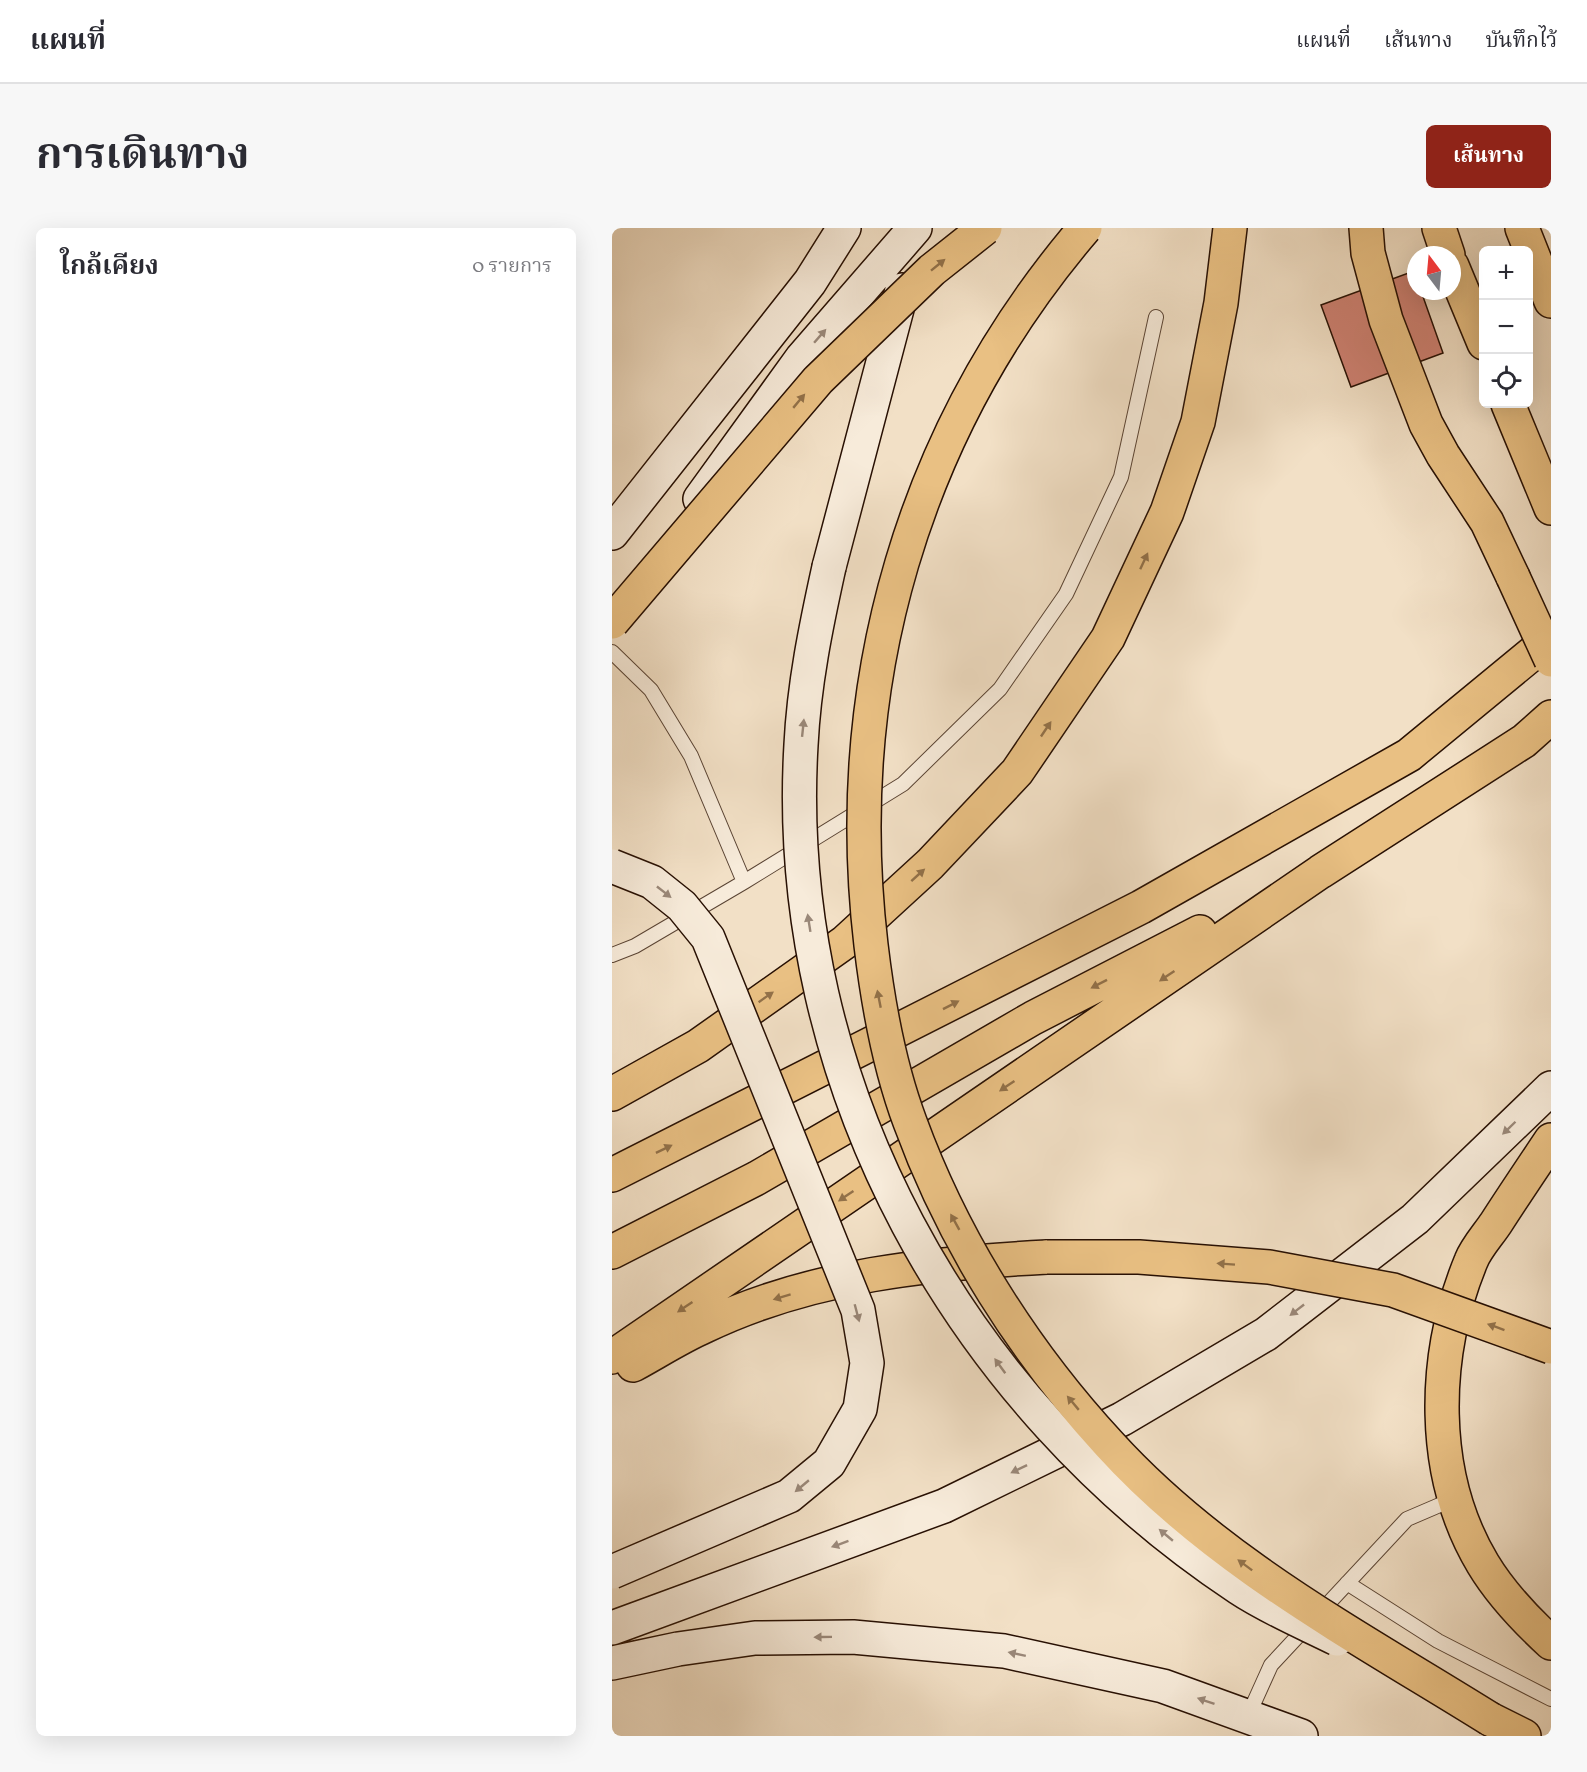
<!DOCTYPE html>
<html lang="th">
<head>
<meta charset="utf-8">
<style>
	body { margin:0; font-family:Vollkorn,"Noto Serif Thai",serif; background:#f7f7f7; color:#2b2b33 }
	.controls { position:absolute; right:18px; top:18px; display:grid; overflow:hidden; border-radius:9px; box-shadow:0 6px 24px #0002 }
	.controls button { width:54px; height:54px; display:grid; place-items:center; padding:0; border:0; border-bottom:2px solid #e1e1e2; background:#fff; color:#2b2b33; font:30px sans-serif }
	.compass { position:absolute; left:795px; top:18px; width:54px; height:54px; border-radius:50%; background:#fff; box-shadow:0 6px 24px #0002; rotate:344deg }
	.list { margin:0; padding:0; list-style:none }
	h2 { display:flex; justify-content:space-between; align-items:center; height:78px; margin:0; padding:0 24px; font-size:26px }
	h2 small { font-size:20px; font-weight:400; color:#7c7c81 }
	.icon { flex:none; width:33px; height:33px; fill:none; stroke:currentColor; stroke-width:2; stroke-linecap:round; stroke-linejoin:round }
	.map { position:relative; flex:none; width:939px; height:1508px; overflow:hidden; border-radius:9px }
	header { display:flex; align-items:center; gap:36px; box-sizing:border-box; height:84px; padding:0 30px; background:#fff; border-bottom:2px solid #e1e1e2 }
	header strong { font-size:28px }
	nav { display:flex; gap:33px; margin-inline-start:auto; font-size:21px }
	.intro { display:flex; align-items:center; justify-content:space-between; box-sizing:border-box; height:144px; padding:0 36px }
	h1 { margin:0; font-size:42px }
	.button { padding:15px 27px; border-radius:9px; background:#8f2418; color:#fff; font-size:21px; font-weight:700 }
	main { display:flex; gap:36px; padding:0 36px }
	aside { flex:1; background:#fff; border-radius:9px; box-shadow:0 6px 24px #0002 }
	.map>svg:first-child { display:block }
</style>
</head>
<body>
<header>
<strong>แผนที่</strong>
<nav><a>แผนที่</a><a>เส้นทาง</a><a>บันทึกไว้</a></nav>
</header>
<div class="intro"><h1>การเดินทาง</h1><a class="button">เส้นทาง</a></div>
<main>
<aside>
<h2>ใกล้เคียง<small>0 รายการ</small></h2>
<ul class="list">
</ul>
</aside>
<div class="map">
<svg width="939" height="1508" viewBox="0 0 939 1508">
	<rect width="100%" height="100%" fill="#f2e0c6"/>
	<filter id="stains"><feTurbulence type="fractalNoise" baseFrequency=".00333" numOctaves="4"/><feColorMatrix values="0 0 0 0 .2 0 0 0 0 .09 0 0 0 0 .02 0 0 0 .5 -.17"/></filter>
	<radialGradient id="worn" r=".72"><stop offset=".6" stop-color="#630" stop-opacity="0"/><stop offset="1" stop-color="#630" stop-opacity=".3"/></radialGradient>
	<path fill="#cd8071" stroke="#281003" stroke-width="1.5" d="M802 43 804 63H809L831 125 739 159 709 77Z"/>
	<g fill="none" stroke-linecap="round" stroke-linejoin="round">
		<defs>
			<path id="lane" d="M0 424 39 462 79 528 132 654
				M0 727 23 718 132 654 291 556 388 461 454 366 509 249 544 89
				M735 1355 826 1413 939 1471
				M636 1488 659 1437 795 1291 844 1270"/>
			<path id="secondary" d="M88 271 190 130 303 0
				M0 305 198 54 232 0
				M217 339 290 62
				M0 1400 332 1278 510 1191 654 1106 803 991 939 860
				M0 1435 66 1421 143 1410 241 1409 392 1423 551 1458 689 1508"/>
			<path id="highway" d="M754 0 756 25 774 92 814 196 831 227 875 294 901 349
				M827 0 836 27
				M910 0 939 73
				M840 38 872 115
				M896 176 939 280
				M0 866 86 818 233 714 318 636 405 544 496 410 555 284 586 194 609 75 618 0
				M939 912C921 939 902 967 884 995 876 1007 864 1020 859 1033 820 1128 817 1246 871 1336 889 1366 914 1392 939 1415
				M0 947 529 679 797 527 939 410
				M0 1024 145 950 421 790 588 704
				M0 1129 708 644 912 513 939 489
				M21 1137C45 1124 68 1109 93 1098 199 1047 319 1035 435 1029
				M878 1491 912 1508"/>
		</defs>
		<use href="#lane" stroke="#5a4434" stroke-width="16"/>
		<use href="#secondary" stroke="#281003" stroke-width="36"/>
		<use href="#highway" stroke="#281003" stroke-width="36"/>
		<use href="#lane" stroke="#f7ebda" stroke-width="14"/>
		<use href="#secondary" stroke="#f7ebda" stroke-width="33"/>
		<use href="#highway" stroke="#e9c083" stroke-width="33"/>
		<defs>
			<path id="secondary-bridge" d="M217 339C204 398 192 456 189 517 169 856 348 1175 627 1360 657 1380 693 1395 725 1411
				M0 638 40 654 70 678 96 710 246 1082 255 1135 248 1181 217 1235 177 1268 0 1344"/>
			<path id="primary-bridge" d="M473 0C301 201 228 454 259 717 266 776 277 838 298 894 341 1012 412 1124 497 1216 603 1333 745 1408 878 1491
				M0 394 206 152 320 42 373 0"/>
			<path id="highway-bridge" d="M901 349 939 432
				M435 1029H527L657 1039 781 1062 939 1119"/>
		</defs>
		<use href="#secondary-bridge" stroke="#281003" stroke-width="36" stroke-linecap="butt"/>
		<use href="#primary-bridge" stroke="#281003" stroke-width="36" stroke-linecap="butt"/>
		<use href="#highway-bridge" stroke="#281003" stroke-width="36" stroke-linecap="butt"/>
		<use href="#secondary-bridge" stroke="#f7ebda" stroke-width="33"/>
		<use href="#primary-bridge" stroke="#e9c083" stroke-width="33"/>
		<use href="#highway-bridge" stroke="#e9c083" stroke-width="33"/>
	</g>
	<defs><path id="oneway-solid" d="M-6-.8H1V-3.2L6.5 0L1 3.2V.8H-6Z" transform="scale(1.5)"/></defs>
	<g fill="#927149">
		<use href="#oneway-solid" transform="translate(326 37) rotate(-39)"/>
		<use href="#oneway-solid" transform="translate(187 173) rotate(-50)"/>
		<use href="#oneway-solid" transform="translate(532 333) rotate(-65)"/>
		<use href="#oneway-solid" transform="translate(434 501) rotate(-56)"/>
		<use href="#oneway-solid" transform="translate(306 647) rotate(-42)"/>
		<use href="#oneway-solid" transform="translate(555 748) rotate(146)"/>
		<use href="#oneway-solid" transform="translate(487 756) rotate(153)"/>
		<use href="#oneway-solid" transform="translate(154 769) rotate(-35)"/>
		<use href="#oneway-solid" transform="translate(267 771) rotate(-101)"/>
		<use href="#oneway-solid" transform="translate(339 777) rotate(-27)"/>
		<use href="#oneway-solid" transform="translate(395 858) rotate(146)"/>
		<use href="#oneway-solid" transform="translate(52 921) rotate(-26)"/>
		<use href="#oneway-solid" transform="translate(234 968) rotate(146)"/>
		<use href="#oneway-solid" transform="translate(343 994) rotate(-119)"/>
		<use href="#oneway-solid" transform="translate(614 1036) rotate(-176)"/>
		<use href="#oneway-solid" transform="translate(170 1069) rotate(163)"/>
		<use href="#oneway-solid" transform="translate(73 1079) rotate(146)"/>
		<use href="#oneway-solid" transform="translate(884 1099) rotate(-160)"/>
		<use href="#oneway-solid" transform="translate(461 1175) rotate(-130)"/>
		<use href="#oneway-solid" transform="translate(633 1337) rotate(-143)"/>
	</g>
	<g fill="#9a8879">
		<use href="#oneway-solid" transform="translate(208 108) rotate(-49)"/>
		<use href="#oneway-solid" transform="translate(191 500) rotate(-84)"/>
		<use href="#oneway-solid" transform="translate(52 664) rotate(38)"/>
		<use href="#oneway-solid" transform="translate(197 695) rotate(-99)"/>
		<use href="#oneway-solid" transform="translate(897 900) rotate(136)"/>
		<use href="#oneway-solid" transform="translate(685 1082) rotate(142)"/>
		<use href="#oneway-solid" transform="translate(245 1085) rotate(75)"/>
		<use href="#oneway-solid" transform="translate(388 1138) rotate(-126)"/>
		<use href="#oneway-solid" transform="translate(407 1241) rotate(154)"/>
		<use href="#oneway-solid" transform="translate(190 1258) rotate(140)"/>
		<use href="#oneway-solid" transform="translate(554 1307) rotate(-140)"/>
		<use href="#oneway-solid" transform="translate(228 1316) rotate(160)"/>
		<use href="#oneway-solid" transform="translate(211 1409) rotate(179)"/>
		<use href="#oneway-solid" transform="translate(405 1426) rotate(-168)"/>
		<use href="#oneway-solid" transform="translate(594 1473) rotate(-161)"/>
	</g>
	<rect width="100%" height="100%" filter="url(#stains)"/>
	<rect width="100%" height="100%" fill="url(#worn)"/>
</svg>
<div class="controls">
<button>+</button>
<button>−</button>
<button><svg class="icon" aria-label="locate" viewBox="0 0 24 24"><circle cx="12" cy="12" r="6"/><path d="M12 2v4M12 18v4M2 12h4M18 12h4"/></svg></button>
</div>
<svg class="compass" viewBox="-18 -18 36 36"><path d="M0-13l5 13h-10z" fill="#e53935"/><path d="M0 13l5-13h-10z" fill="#7c7c81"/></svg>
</div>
</main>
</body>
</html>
